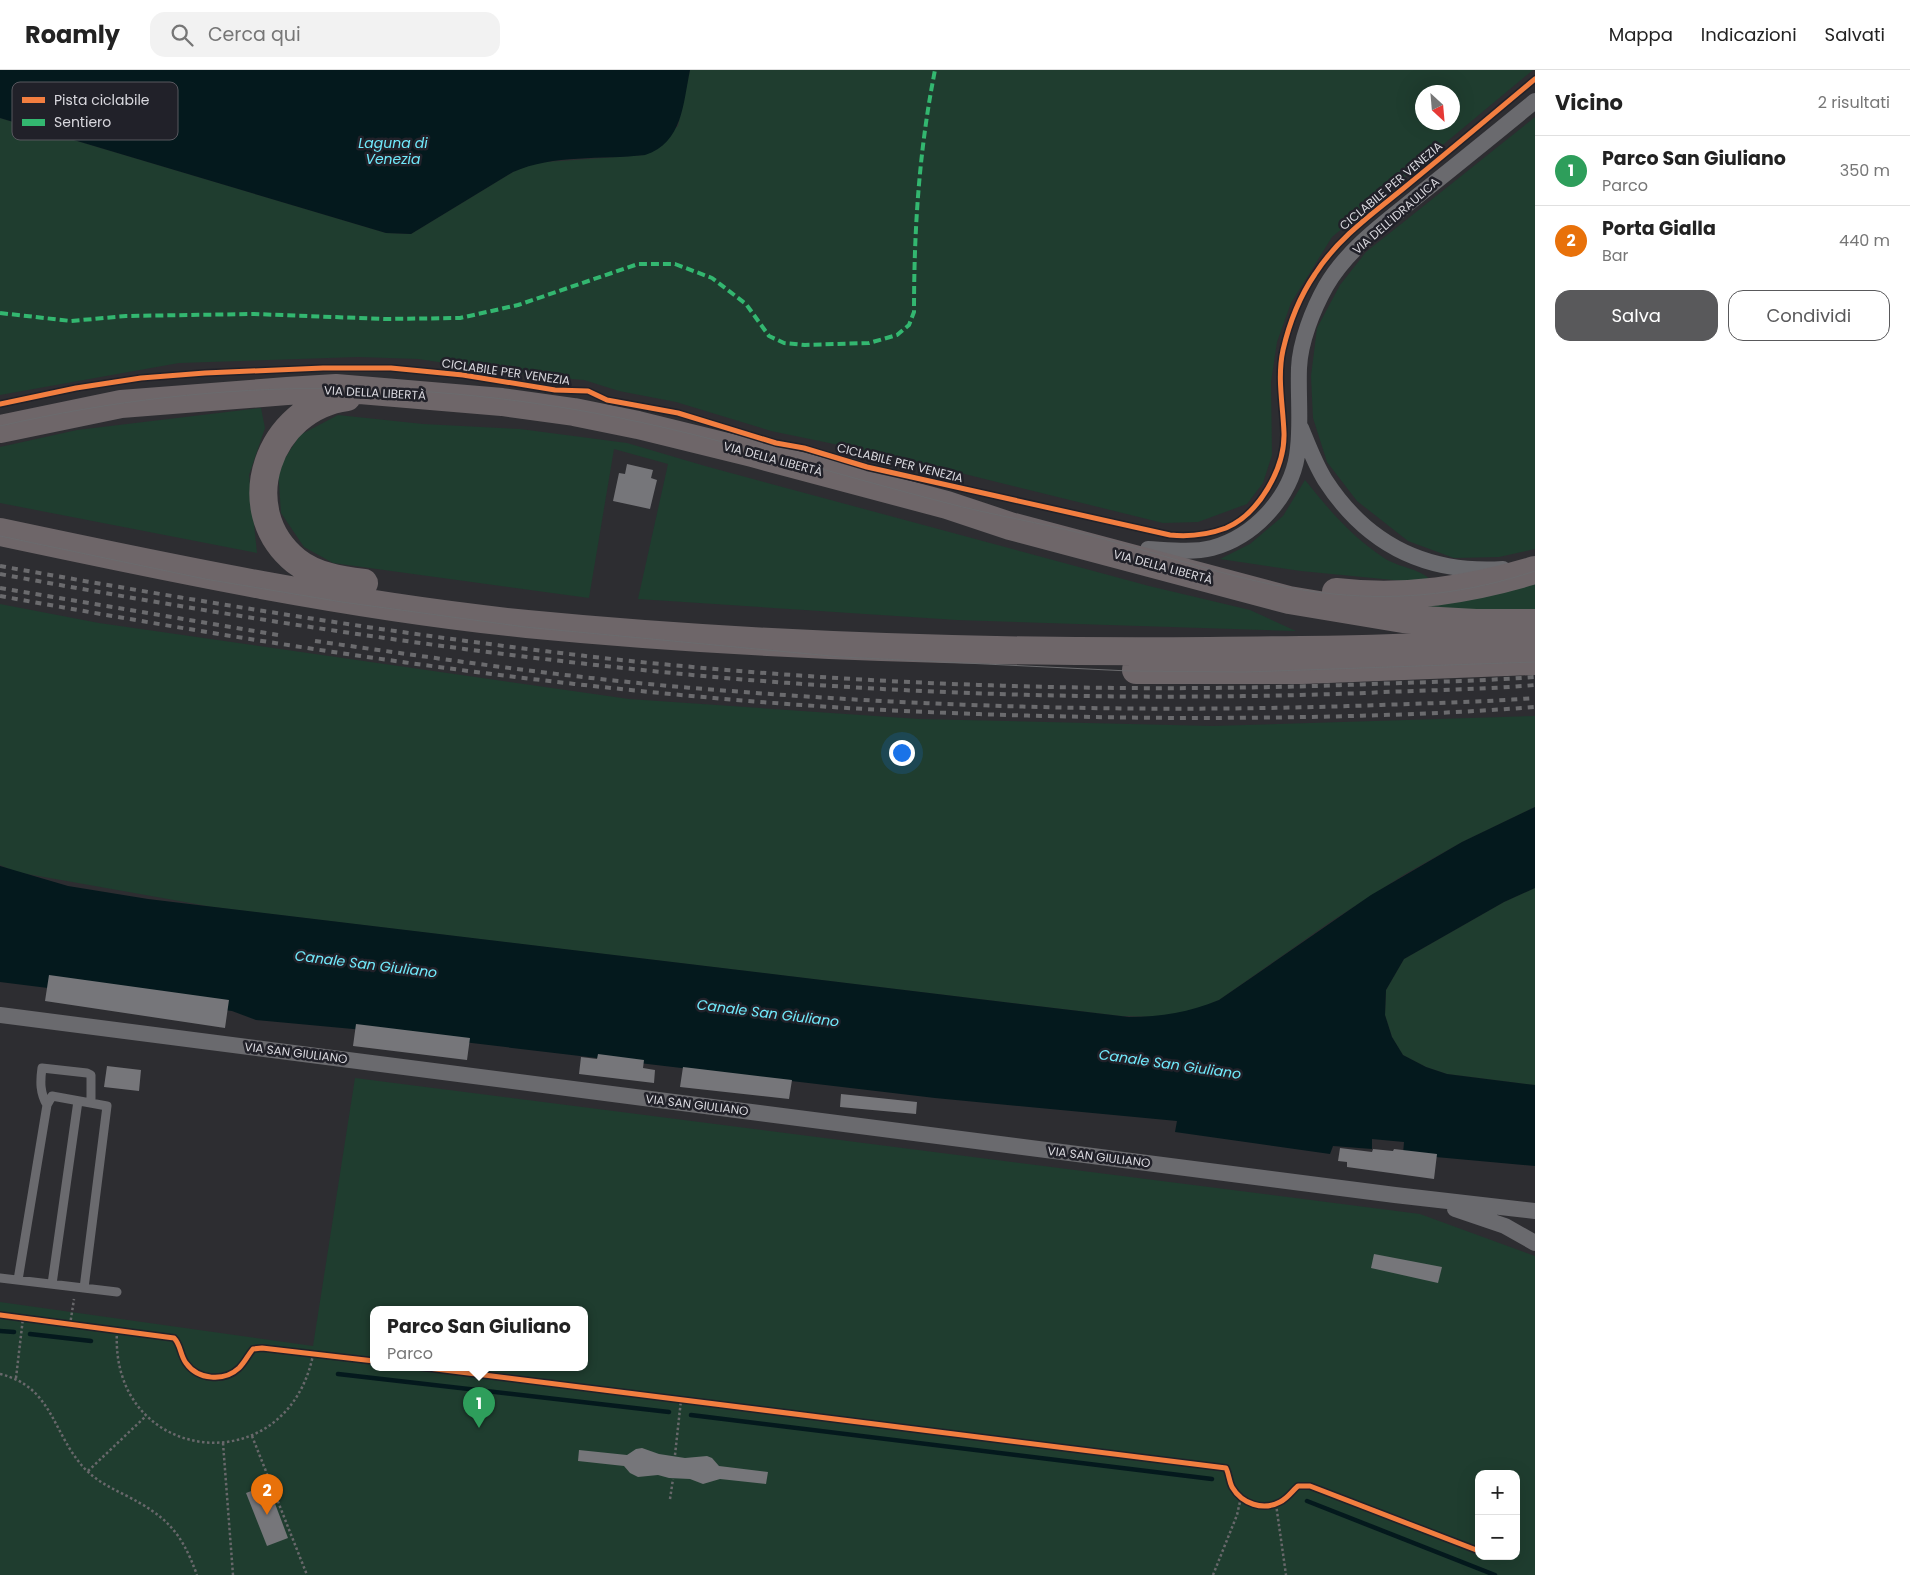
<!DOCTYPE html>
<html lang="it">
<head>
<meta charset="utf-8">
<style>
	body { margin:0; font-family:Poppins,sans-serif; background:#f2f2f2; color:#222 }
	.controls { position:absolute; right:15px; bottom:15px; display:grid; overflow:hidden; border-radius:10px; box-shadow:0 5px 20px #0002 }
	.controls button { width:45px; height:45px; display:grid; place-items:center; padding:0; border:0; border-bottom:1px solid #e0e0e0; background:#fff; color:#222; font:25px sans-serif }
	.compass { position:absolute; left:1415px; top:15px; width:45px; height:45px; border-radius:50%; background:#fff; box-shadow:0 5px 20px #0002; rotate:154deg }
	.you { position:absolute; left:901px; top:682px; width:18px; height:18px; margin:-12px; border:4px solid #fff; border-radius:50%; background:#1a73e8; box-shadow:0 0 0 8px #1a73e833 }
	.badge { display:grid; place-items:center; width:32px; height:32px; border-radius:50%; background:#59595b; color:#fff; font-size:16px; font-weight:700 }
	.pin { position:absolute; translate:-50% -41px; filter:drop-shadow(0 1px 2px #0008) }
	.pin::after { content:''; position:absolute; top:26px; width:18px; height:15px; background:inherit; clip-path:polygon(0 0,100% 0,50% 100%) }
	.popup { position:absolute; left:370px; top:1236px; width:218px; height:65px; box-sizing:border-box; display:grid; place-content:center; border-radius:10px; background:#fff; filter:drop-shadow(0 1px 4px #0005); font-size:16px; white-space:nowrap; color:#767676 }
	.popup b { font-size:19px; color:#222 }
	.popup::after { content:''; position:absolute; left:50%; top:100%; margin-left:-10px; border:10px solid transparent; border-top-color:#fff }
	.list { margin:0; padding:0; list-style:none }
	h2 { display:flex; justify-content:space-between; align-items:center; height:65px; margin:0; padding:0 20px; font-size:21px }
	h2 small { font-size:16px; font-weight:400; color:#767676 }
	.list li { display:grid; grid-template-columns:32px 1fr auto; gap:15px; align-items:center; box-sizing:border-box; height:70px; padding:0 20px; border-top:1px solid #e0e0e0 }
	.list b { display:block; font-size:19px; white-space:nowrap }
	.list p { margin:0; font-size:16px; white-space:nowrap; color:#767676 }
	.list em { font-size:16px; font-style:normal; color:#767676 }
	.actions { display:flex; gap:10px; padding:15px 20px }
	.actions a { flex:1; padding:11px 0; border:1px solid #59595b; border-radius:15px; text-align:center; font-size:18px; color:#59595b }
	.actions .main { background:#59595b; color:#fff }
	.icon { flex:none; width:28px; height:28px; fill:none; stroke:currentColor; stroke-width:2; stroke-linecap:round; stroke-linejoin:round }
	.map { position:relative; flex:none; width:1535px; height:1505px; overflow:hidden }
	header { display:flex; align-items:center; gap:30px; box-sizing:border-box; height:70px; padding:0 25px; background:#fff; border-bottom:1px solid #e0e0e0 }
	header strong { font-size:24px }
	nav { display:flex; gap:28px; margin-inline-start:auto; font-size:18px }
	.search { width:350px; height:45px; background:#f2f2f2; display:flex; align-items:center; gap:12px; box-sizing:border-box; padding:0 18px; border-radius:15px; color:#767676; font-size:19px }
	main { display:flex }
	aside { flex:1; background:#fff }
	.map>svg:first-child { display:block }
</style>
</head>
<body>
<header>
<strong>Roamly</strong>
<div class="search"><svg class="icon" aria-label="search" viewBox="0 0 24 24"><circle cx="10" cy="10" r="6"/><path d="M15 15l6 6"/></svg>Cerca qui</div>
<nav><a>Mappa</a><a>Indicazioni</a><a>Salvati</a></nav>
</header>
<main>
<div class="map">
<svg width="1535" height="1505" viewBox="0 0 1535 1505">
	<rect width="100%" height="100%" fill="#2d2d31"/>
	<path fill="#1f3d2f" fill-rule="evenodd" d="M690 0H1533L1332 167 1291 233 1277 272 1271 312 1272 385 1263 413 1247 434 1198 452 1163 453 892 386 771 361 676 332 619 321 584 310 534 306 418 289 358 287 179 293 0 325V48L386 163 411 164 513 102 529 95 546 92 645 85 678 56ZM1422 22H1452V52H1422Z
		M1535 47V479L1499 487 1454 488 1408 471 1357 431 1327 392 1313 348 1311 306 1317 258 1340 215 1366 182Z
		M261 338 265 358 249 405 257 483 0 433V377L77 360Z
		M338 345 423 354 520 359 627 373 705 396 1149 516 1250 540 1296 561 957 550 638 529 668 394 614 379 589 528 333 493 304 477 281 443 278 399 300 365Z
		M1305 410C1330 441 1351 466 1384 488 1401 499 1423 498 1434 514L1301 501 1220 489 1250 474 1283 446Z
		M1535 511V541L1403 538Z
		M0 534 99 553 629 629 919 649 1212 656 1535 646V737L1462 772 1405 804 1330 852 1219 930 1192 941 1158 947 1121 946 213 837 16 802 0 795Z
		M1535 818V1015L1447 1004 1426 997 1403 985 1392 967 1385 945 1386 920 1404 889 1504 832Z
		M355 1008 1420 1144 1535 1186V1505H0V1232L313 1276ZM374 1239H584V1297H374ZM1479 1404H1516V1486H1479Z"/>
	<path fill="#04191d" d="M0 0H690C683 33 683 73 645 85 601 90 554 84 513 102L411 164 386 163 0 48Z
		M1535 737V818L1504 832 1404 889 1386 920 1385 945 1392 967 1403 985 1426 997 1447 1004 1535 1015V1096L1403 1084 1404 1072 1372 1069V1079L1333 1076 1330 1084 1175 1062 1177 1051 935 1028 353 959 256 950 232 941 0 912V796L68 816 148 829 1129 947C1162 947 1189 942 1219 930L1371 825 1462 772Z"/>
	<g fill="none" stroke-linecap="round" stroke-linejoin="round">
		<path stroke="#04191d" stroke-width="4.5" d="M0 1261 14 1262
			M30 1264 91 1271
			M338 1304 669 1342
			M691 1345 1212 1409
			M1307 1431 1495 1505"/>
	</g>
	<path fill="#76767a" d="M627 394 653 400 651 408 657 410 650 439 613 431 619 403 625 404Z
		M49 905 229 930 225 958 45 931Z
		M356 954 470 968 467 990 353 976Z
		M598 984 644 990 643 998 655 1000 654 1013 579 1004 581 987 597 989Z
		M107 996 141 1000 139 1021 104 1017Z
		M683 997 792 1010 789 1029 680 1017Z
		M841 1024 917 1032 916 1044 840 1037Z
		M1340 1078 1372 1082 1373 1079 1393 1081 1394 1079 1437 1084 1434 1109 1347 1097V1092L1338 1091Z
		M1374 1184 1442 1197 1438 1213 1371 1198Z
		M642 1378 659 1384 685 1388 707 1386 712 1388 719 1396 768 1402 766 1414 720 1409 703 1414 690 1409 669 1408 658 1405 638 1407 630 1403 624 1396 578 1391 579 1380 627 1385 636 1379Z
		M268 1415 288 1468 267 1476 246 1423Z"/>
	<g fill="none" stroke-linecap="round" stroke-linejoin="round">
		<path stroke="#68686b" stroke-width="2.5" stroke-dasharray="2.5 2.5" stroke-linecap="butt" d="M70 1255 74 1229
			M117 1261C109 1394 286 1416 313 1285
			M0 1304C54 1317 52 1365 86 1400 97 1411 111 1418 125 1425 166 1446 181 1461 197 1505
			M16 1308 23 1248
			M252 1366 307 1505
			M223 1373 233 1505
			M675 1385 681 1330
			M88 1401 146 1346
			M670 1429 673 1409
			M1276 1434 1286 1505
			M1213 1505 1237 1445 1241 1427"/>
		<path stroke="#6a6a6e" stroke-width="9" d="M47 1035C40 1023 40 1012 42 998L87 1003 91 1005V1033
			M0 1208 117 1222
			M18 1210 47 1035 52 1026 107 1036 84 1218
			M52 1214 78 1031"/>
		<path stroke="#6a6a6e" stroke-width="16" d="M1301 358C1308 375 1315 394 1325 410 1367 475 1426 504 1503 499
			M1148 479C1168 480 1192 483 1212 478 1256 466 1294 424 1298 378 1301 352 1298 325 1299 298 1300 272 1313 239 1326 216 1348 178 1387 151 1420 124 1459 93 1497 62 1535 31
			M0 945 1395 1125 1535 1141
			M1455 1139 1505 1156 1535 1173"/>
		<path stroke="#6e6669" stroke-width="28" d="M347 327C269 337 232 439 296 491 315 506 340 510 364 513
			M0 359 121 334 287 321 336 318 502 332 574 342 638 355 752 383 947 435 1010 456 1289 530 1403 549 1476 553H1535
			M0 462C174 499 350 536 527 554 753 576 982 583 1209 581 1318 580 1427 579 1535 571
			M1336 522C1405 530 1469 520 1535 500
			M1136 600H1302L1535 591"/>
		<path stroke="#6b6b6e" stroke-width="1" d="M0 356C223 305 439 306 662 357 757 379 850 408 943 432 992 445 1041 453 1089 465 1170 486 1250 516 1334 524 1403 531 1469 523 1535 501
			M0 466 205 509 342 532 525 557 841 587 1129 601 1245 602 1535 592"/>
		<path stroke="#6b6b6e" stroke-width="4" stroke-dasharray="6 6" stroke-linecap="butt" d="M0 496C206 533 413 567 621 590 870 616 1122 624 1372 614 1427 612 1481 611 1535 607
			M0 504C236 548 474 585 714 607 930 626 1147 631 1365 623 1421 620 1478 620 1535 615
			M0 518 278 565
			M0 526C236 569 474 607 714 628 868 642 1024 647 1179 648 1297 648 1417 646 1535 637
			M315 571C449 590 583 610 718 620 939 638 1160 643 1381 635 1433 633 1484 632 1535 628"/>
		<path stroke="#33b770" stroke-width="4" stroke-dasharray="8 4" stroke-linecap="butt" d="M0 243 71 251 126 246 254 244 385 249 460 248 518 235 638 194H675L712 208 746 234 769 266 784 273 805 275 869 273 897 265 909 255 914 242C914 159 919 81 935 0"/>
		<defs>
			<path id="cycleway" d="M0 334 76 318 141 308 205 303 323 298H391L463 305 555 320 588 321 607 330 678 343 776 373 804 378 867 397 1170 465C1189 467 1207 465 1226 458 1259 444 1285 398 1284 363 1283 335 1277 308 1283 280 1289 254 1300 226 1315 204 1338 168 1372 144 1404 118 1448 82 1491 46 1535 9
				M0 1245 174 1268C181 1275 180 1285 186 1293 198 1310 224 1312 239 1298 245 1292 248 1285 253 1279L262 1278 374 1291
				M420 1297 1226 1398C1229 1404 1229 1411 1232 1417 1242 1434 1263 1441 1280 1432 1288 1428 1292 1421 1298 1416H1310L1479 1481"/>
		</defs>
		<use href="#cycleway" stroke="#212129" stroke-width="8"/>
		<use href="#cycleway" stroke="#f27e40" stroke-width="5"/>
	</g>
	<g text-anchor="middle" stroke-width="5" stroke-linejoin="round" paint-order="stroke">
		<g font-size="12" fill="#d9d8de" stroke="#212129">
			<text transform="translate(1391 116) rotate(-40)" y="4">CICLABILE PER VENEZIA</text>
			<text transform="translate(1396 146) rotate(-41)" y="4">VIA DELL'IDRAULICA</text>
			<text transform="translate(506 302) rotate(8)" y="4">CICLABILE PER VENEZIA</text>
			<text transform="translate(375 323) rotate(3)" y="4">VIA DELLA LIBERTÀ</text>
			<text transform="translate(773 389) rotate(15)" y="4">VIA DELLA LIBERTÀ</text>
			<text transform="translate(900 393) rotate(14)" y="4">CICLABILE PER VENEZIA</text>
			<text transform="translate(1163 497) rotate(15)" y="4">VIA DELLA LIBERTÀ</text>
			<text transform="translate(296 983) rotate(7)" y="4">VIA SAN GIULIANO</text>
			<text transform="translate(697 1035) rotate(7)" y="4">VIA SAN GIULIANO</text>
			<text transform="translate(1099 1087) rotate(7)" y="4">VIA SAN GIULIANO</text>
		</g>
		<g font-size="14" font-style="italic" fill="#71eafc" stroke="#212129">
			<text x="393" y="78">Laguna di<tspan x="393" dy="16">Venezia</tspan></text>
			<text transform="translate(366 894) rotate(7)" y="5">Canale San Giuliano</text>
			<text transform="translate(768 943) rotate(7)" y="5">Canale San Giuliano</text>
			<text transform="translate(1170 994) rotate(8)" y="5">Canale San Giuliano</text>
		</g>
	</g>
	<rect x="12" y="12" width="166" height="58" rx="8" fill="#212129" stroke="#58585f" stroke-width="1"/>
	<rect x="22" y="27" width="23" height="6" fill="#f27e40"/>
	<rect x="22" y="49" width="23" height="7" fill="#33b770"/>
	<g font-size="14" fill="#d9d8de">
		<text x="54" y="35">Pista ciclabile</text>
		<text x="54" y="57">Sentiero</text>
	</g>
</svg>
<div class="controls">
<button>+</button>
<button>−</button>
</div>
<svg class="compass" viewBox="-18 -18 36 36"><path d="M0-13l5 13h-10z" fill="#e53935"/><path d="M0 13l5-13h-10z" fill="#767676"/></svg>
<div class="you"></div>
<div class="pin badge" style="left:479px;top:1358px;background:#2e9e5b">1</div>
<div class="popup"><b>Parco San Giuliano</b>Parco</div>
<div class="pin badge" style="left:267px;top:1445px;background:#e8710a">2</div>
</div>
<aside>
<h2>Vicino<small>2 risultati</small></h2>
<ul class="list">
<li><span class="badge" style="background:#2e9e5b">1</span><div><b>Parco San Giuliano</b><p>Parco</p></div><em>350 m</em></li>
<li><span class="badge" style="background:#e8710a">2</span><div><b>Porta Gialla</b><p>Bar</p></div><em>440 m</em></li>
</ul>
<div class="actions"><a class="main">Salva</a><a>Condividi</a></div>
</aside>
</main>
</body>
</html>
